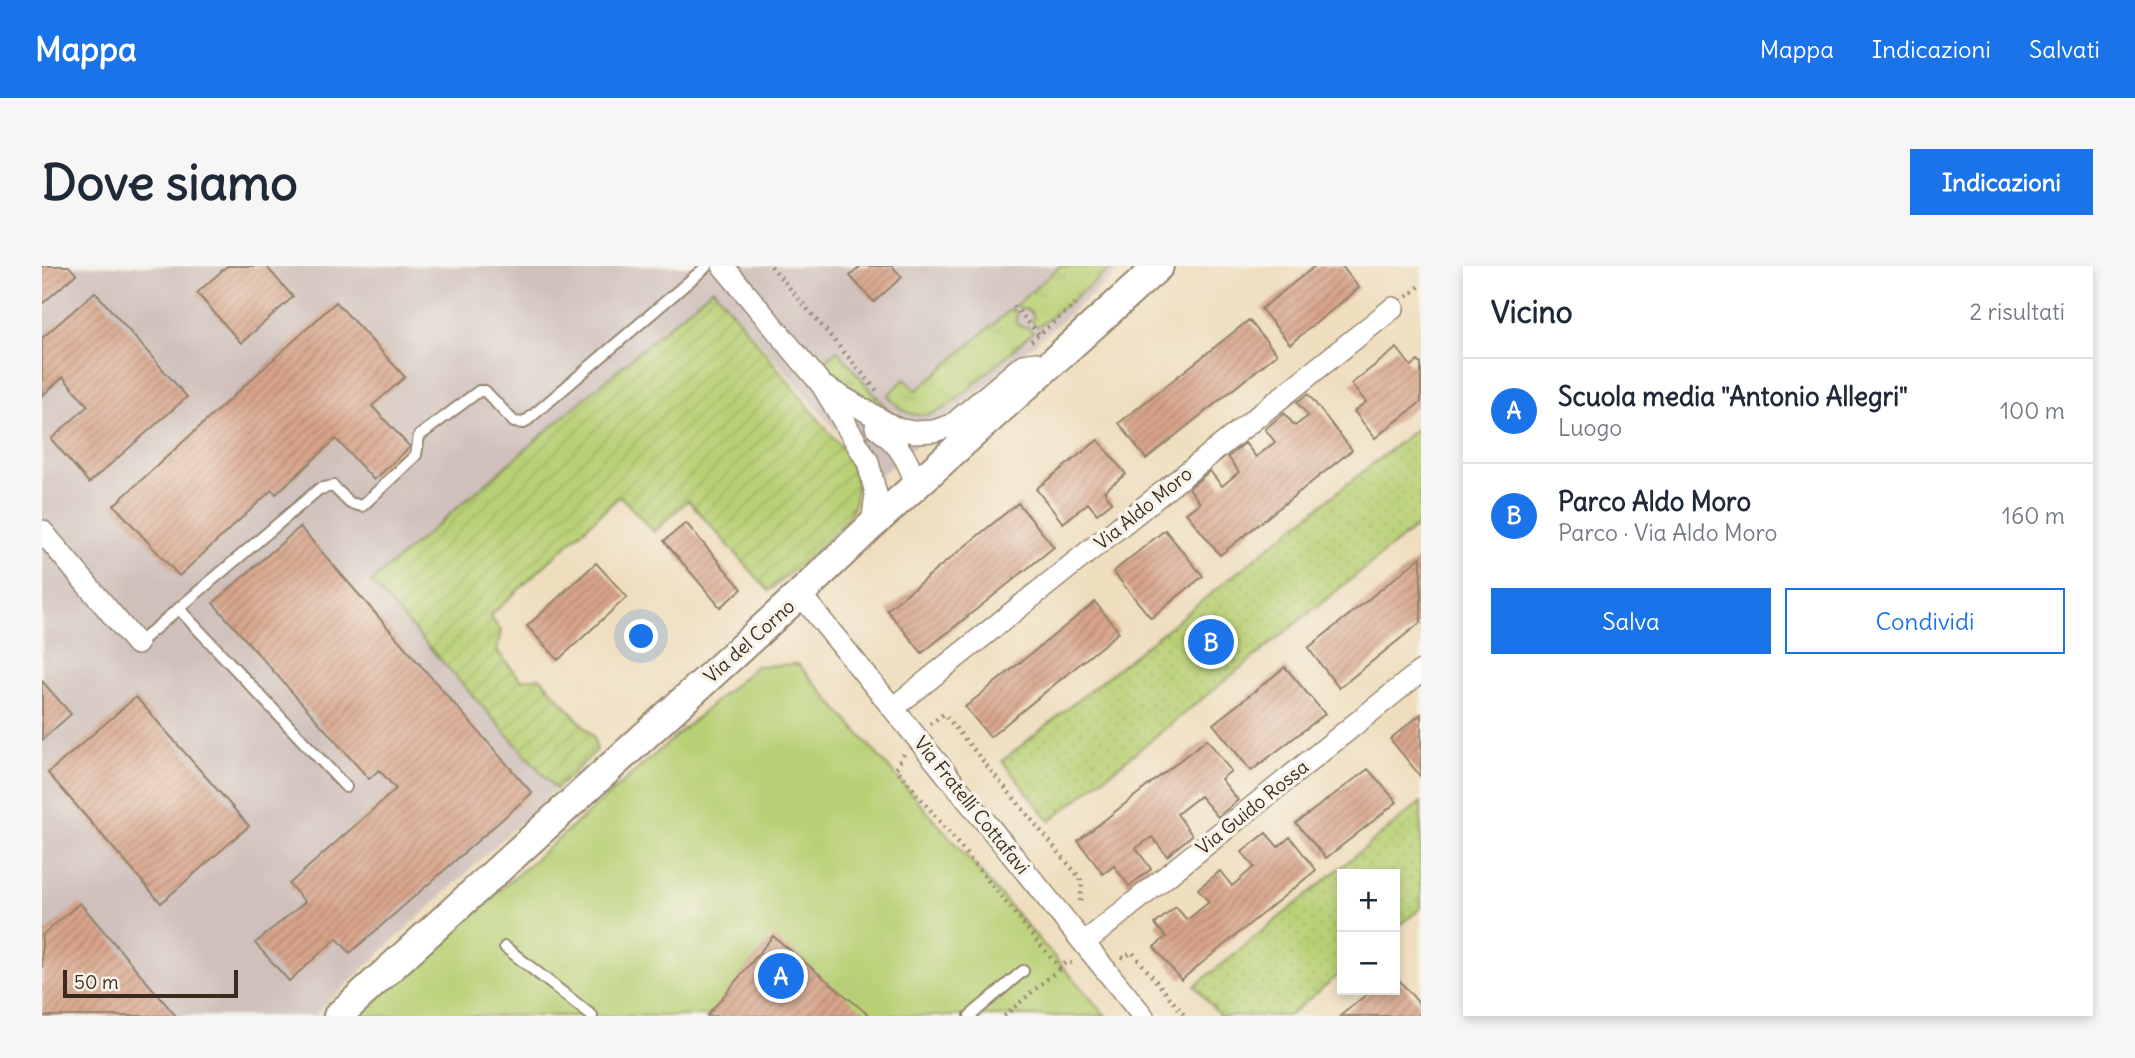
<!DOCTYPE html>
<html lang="it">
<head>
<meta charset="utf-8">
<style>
	body { margin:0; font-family:Delius,sans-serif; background:#f6f6f7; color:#1f2937 }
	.controls { position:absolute; right:21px; bottom:21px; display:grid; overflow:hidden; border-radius:0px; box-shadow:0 4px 10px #0003 }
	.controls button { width:63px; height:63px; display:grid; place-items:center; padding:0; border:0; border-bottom:2px solid #e0e1e3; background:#fff; color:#1f2937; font:35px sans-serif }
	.scale { position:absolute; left:21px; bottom:18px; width:175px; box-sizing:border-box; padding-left:7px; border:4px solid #3b2a1e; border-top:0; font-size:19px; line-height:24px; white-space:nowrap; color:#3b2a1e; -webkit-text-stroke:5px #f7f3e8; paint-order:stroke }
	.you { position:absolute; left:600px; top:371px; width:24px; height:24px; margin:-18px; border:5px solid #fff; border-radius:50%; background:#1a73e8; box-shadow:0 0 0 10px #1a73e833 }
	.badge { display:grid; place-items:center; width:46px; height:46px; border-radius:50%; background:#1a73e8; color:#fff; font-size:23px; font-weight:700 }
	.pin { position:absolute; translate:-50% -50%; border:4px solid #fff; box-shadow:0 2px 7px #0006 }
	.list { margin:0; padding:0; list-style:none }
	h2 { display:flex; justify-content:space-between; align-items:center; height:91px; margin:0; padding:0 28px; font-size:30px }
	h2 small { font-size:23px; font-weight:400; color:#747a83 }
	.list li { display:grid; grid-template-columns:46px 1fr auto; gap:21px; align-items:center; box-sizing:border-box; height:105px; padding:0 28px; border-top:2px solid #e0e1e3 }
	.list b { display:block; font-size:26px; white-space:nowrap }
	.list p { margin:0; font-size:23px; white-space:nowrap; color:#747a83 }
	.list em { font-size:23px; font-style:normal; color:#747a83 }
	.actions { display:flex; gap:14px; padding:21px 28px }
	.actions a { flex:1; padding:16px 0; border:2px solid #1a73e8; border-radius:0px; text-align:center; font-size:24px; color:#1a73e8 }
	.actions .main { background:#1a73e8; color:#fff }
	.map { position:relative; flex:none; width:1379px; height:750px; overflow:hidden; border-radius:0px }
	header { display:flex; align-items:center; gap:42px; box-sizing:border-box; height:98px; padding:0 35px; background:#1a73e8; color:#fff }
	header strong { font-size:33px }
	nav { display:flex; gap:38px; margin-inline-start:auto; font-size:24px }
	.intro { display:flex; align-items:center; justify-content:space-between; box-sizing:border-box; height:168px; padding:0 42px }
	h1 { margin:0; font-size:49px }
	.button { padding:18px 32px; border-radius:0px; background:#1a73e8; color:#fff; font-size:24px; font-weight:700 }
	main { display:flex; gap:42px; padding:0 42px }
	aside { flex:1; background:#fff; border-radius:0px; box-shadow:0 4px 10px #0003 }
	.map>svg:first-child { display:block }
</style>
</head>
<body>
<header>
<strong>Mappa</strong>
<nav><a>Mappa</a><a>Indicazioni</a><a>Salvati</a></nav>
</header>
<div class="intro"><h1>Dove siamo</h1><a class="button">Indicazioni</a></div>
<main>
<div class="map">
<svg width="1379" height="750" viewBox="0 0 1379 750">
	<defs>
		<pattern id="grass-tufts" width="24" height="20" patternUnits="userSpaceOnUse" patternTransform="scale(1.75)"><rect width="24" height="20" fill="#b8d074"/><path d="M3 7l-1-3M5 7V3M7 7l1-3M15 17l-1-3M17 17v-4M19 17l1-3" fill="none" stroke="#9fb364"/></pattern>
		<pattern id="park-dots" width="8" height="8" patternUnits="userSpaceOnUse" patternTransform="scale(1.75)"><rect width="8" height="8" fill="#b8d074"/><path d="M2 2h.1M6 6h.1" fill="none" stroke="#9fb364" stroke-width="1.8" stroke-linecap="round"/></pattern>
		<pattern id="garden-furrows" width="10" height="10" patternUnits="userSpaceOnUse" patternTransform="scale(1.75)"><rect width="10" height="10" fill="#b8d074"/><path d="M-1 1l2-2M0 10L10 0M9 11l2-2" fill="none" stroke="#9fb364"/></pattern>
		<pattern id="building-hatch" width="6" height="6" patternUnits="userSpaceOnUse" patternTransform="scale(1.75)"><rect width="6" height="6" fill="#d8a48a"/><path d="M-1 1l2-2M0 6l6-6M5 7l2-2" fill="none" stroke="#b08670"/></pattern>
	</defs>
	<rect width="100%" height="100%" fill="#f7f3e8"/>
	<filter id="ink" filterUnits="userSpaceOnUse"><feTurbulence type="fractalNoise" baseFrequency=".0143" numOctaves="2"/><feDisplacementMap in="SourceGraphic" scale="14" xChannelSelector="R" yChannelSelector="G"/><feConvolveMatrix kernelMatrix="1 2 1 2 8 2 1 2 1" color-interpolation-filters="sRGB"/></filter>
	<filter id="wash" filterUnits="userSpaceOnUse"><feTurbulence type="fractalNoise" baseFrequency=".00686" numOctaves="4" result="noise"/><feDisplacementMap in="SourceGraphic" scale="28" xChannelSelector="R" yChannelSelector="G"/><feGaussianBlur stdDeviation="1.57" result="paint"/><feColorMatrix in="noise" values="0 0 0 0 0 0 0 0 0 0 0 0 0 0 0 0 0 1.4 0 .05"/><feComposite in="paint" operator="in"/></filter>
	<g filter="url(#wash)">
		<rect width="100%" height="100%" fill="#efdebe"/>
		<path fill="#cfc0bb" d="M0 0H1083L836 212 670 22 330 315 514 523 271 750H0Z"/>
		<path fill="url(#grass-tufts)" stroke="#7a7d49" stroke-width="2" d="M1018 0H1072L996 61 990 56 992 51C989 45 986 42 979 43L974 39Z
			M970 42 975 48C972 57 977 62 986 61L991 66C974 81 958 96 941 110 913 136 878 173 846 129L863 113 874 125Z
			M795 84 854 154 817 128 781 96Z"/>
		<path fill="url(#park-dots)" stroke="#7a7d49" stroke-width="2" d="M1379 159V257L1008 555 960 495Z
			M1379 536V642L1353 663V608H1300V706L1246 750H1178L1153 720Z"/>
		<path fill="url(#garden-furrows)" stroke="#7a7d49" stroke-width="2" d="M671 22 803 186C814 204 818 224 810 244 800 266 747 307 727 325L646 234 612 266 578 230 448 350 459 365 455 385 479 414 498 411 551 470 555 484 514 523 329 316Z"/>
		<path fill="#b8d074" stroke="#7a7d49" stroke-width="2" d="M756 398 1064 750H314L714 400Z"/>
		<g id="blocks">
			<path fill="url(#building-hatch)" d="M0 0H27L34 8 0 38Z
				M185 0H224L251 31 199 77 155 27Z
				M819 0H850L860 11 832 36 808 10Z
				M1273 0H1300L1317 22 1248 78 1219 43Z
				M53 26 145 131 47 217 9 173 46 140 21 111 0 130V72Z
				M294 36 363 111 330 140 368 181 332 214 294 173 234 228 230 224 137 310 72 239Z
				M1207 54 1235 88 1104 193 1077 157Z
				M1355 82 1369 100 1376 95 1379 98V136L1333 172 1312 145 1324 136 1309 118Z
				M1266 128 1310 184 1178 289 1144 247 1158 237 1147 222 1168 205 1180 220 1197 206 1186 191 1203 177 1214 191 1233 176 1223 163 1242 147 1253 160 1266 150 1255 136Z
				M1056 174 1084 208 1062 225 1070 236 1055 248 1046 237 1021 257 994 223Z
				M976 237 1012 281 880 387 845 344Z
				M644 257 700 323 678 341 622 275Z
				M258 261 490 527 308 687 295 672 247 715 213 677 263 636 247 618 354 523 337 504 327 513 171 337Z
				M1123 264 1161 310 1109 352 1071 306Z
				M1379 291V356L1297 422 1266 382Z
				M554 297 585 331 516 394 485 360Z
				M1053 336 1077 366 948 471 923 441Z
				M1243 401 1283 448 1209 505 1171 458Z
				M0 415 29 448 0 474Z
				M94 431 207 560 119 637 6 507Z
				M1379 448V511L1348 473Z
				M1165 473 1189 505 1179 513 1196 534 1176 551 1158 530 1135 548 1150 569 1125 590 1110 571 1094 582 1109 603 1087 620 1072 600 1061 608 1036 575Z
				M1326 503 1355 536 1284 592 1254 557Z
				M1224 567 1236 581 1248 571 1274 604 1139 714 1112 681 1124 671 1113 658 1134 641 1145 654 1167 636 1156 623 1178 605 1190 620 1212 601 1200 586Z
				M38 637 134 750H0V669Z
				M731 670 828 750H665Z
				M1353 709 1379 740V747L1376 750H1298L1330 724H1353Z"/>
		</g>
	</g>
	<g filter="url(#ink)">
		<use href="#blocks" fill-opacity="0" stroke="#95846e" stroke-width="2"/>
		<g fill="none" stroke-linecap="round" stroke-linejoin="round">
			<defs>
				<path id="service" d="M137 343 304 521
					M95 378 277 223 291 220 308 237 320 240 374 189 377 170 437 125H443L472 156 482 157 665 0
					M463 681 550 750
					M928 750 981 705"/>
				<path id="minor" d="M681 0 780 119 826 196 834 228 830 259
					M781 120 855 163 872 166 892 165 910 159 981 99 994 97 1005 102
					M834 161C859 180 864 191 875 219
					M0 265 95 378
					M758 328 1101 750
					M851 442 1351 42
					M1042 677 1379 405"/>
				<path id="tertiary" d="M296 750 758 328 830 259 1117 0"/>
			</defs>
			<use href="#service" stroke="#95846e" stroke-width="14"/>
			<use href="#minor" stroke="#95846e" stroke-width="24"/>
			<use href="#tertiary" stroke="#95846e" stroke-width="32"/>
			<path stroke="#95846e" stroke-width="4.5" stroke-dasharray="2 5" stroke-linecap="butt" d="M729 0 835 125
				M1365 31 1379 19
				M972 40 997 68
				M989 75 1036 36
				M888 458 902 448 1038 612 1040 618 1038 638
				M862 488 854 502 1015 699 1018 702 1022 698 1030 697
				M1080 691 1082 692 1090 686 1143 750
				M962 750 1018 702"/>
			<use href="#service" stroke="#fff" stroke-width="10"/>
			<use href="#minor" stroke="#fff" stroke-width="21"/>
			<use href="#tertiary" stroke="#fff" stroke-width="28"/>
		</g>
	</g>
	<g text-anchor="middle" stroke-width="7" stroke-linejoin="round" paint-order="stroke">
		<g font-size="19" fill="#3b2a1e" stroke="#f7f3e8">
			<text transform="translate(1101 242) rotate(-39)" y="7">Via Aldo Moro</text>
			<text transform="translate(707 375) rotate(-42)" y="7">Via del Corno</text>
			<text transform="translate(930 539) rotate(51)" y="7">Via Fratelli Cottafavi</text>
			<text transform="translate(1210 541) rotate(-39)" y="7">Via Guido Rossa</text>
		</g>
	</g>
</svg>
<div class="controls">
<button>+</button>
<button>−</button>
</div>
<div class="scale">50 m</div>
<div class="you"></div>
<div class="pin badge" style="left:739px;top:710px">A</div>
<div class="pin badge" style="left:1169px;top:376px">B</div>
</div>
<aside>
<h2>Vicino<small>2 risultati</small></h2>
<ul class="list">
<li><span class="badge">A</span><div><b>Scuola media &quot;Antonio Allegri&quot;</b><p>Luogo</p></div><em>100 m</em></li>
<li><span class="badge">B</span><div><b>Parco Aldo Moro</b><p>Parco · Via Aldo Moro</p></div><em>160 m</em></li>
</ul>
<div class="actions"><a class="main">Salva</a><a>Condividi</a></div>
</aside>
</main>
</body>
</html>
